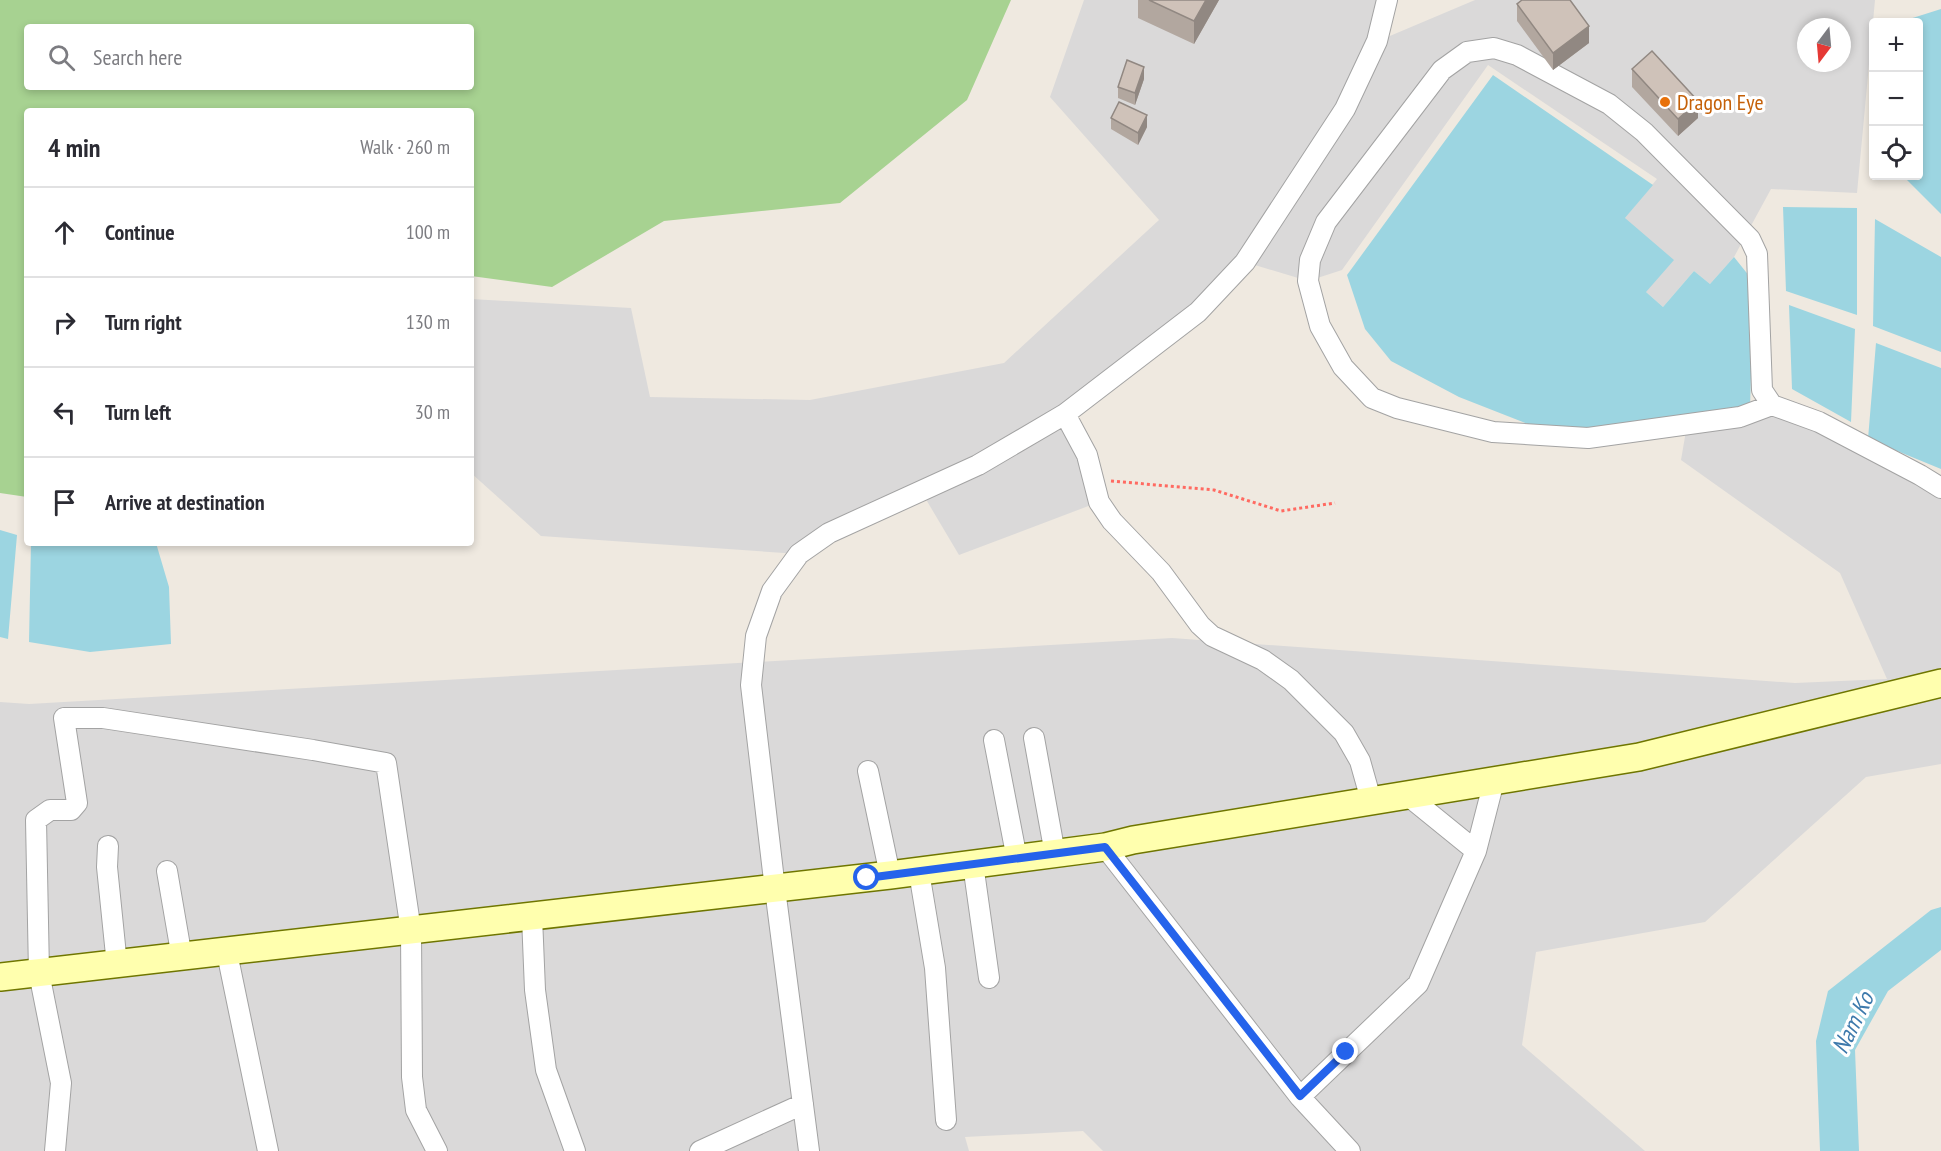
<!DOCTYPE html>
<html lang="en">
<head>
<meta charset="utf-8">
<style>
	body { margin:0; font-family:"PT Sans Narrow",sans-serif; background:#f7f7f7; color:#2b2b33 }
	.controls { position:absolute; right:18px; top:18px; display:grid; overflow:hidden; border-radius:6px; box-shadow:0 3px 9px #0003 }
	.controls button { width:54px; height:54px; display:grid; place-items:center; padding:0; border:0; border-bottom:2px solid #e1e1e2; background:#fff; color:#2b2b33; font:30px sans-serif }
	.compass { position:absolute; left:1797px; top:18px; width:54px; height:54px; border-radius:50%; background:#fff; box-shadow:0 3px 9px #0003; rotate:196deg }
	.stop { position:absolute; width:18px; height:18px; margin:-14px; border:4px solid #2563eb; border-radius:50%; background:#fff }
	.stop.end { background:#2563eb; border-color:#fff; box-shadow:0 2px 6px #0008 }
	.list { margin:0; padding:0; list-style:none }
	h2 { display:flex; justify-content:space-between; align-items:center; height:78px; margin:0; padding:0 24px; font-size:26px }
	h2 small { font-size:20px; font-weight:400; color:#7c7c81 }
	.list li { display:grid; grid-template-columns:39px 1fr auto; gap:18px; align-items:center; box-sizing:border-box; height:90px; padding:0 24px; border-top:2px solid #e1e1e2 }
	.list b { display:block; font-size:22px; white-space:nowrap }
	.list em { font-size:20px; font-style:normal; color:#7c7c81 }
	.icon { flex:none; width:33px; height:33px; fill:none; stroke:currentColor; stroke-width:2; stroke-linecap:round; stroke-linejoin:round }
	.map { position:relative; flex:none; width:1941px; height:1151px; overflow:hidden }
	.search { position:absolute; background:#fff; box-shadow:0 3px 9px #0003; left:24px; top:24px; width:450px; height:66px; display:flex; align-items:center; gap:15px; box-sizing:border-box; padding:0 21px; border-radius:6px; color:#7c7c81; font-size:22px }
	.panel { position:absolute; background:#fff; box-shadow:0 3px 9px #0003; left:24px; top:108px; width:450px; height:438px; border-radius:6px }
	.map>svg:first-child { display:block }
</style>
</head>
<body>
<div class="map">
<svg width="1941" height="1151" viewBox="0 0 1941 1151">
	<rect width="100%" height="100%" fill="#efe9e0"/>
	<path fill="#dad9d9" fill-rule="evenodd" d="M1084 0H1387L1378 41 1475 0H1875L1857 193 1771 189 1734 257 1710 284 1694 271 1663 307 1646 292 1625 218 1657 179 1488 65 1342 270 1308 281 1245 262 1065 414 1099 502 959 555 921 491 799 554 541 536 471 473V299L631 308 650 397 810 400 1004 363 1159 220 1050 97ZM1806 27H1842V63H1806Z
		M1772 405 1941 488V764L1866 777 1705 922 1536 952 1522 1045 1645 1151H1103L1083 1131 965 1137 969 1151H0V702L29 704 1172 638 1795 683 1887 679 1840 573 1681 460 1687 425Z"/>
	<path fill="#a7d291" fill-rule="evenodd" d="M0 0H1011L967 100 840 203 664 221 552 287 471 276V111H27V497L0 493ZM27 27H471V87H27Z"/>
	<path fill="#9cd5e1" d="M1941 9V214L1903 176H1918V22H1900Z
		M1493 75 1653 185 1625 218 1674 260 1646 292 1663 307 1694 271 1710 284 1734 257 1754 282 1750 407 1613 430 1528 424 1459 397 1391 361 1365 329 1347 275Z
		M1783 207 1857 208V315L1786 291Z
		M1875 219 1941 257V352L1873 326Z
		M1789 305 1855 329 1851 422 1792 389Z
		M1876 343 1941 368V469L1868 439Z
		M0 530 17 535 8 639 0 637Z
		M31 543H156L169 587 171 644 90 652 29 642Z
		M1941 907V950L1888 991 1855 1050 1859 1151H1820L1816 1041 1828 991 1931 910Z"/>
	<g fill="none" stroke-linecap="round" stroke-linejoin="round">
		<defs>
			<path id="street" d="M1772 405 1740 417 1588 438 1493 432 1397 408 1372 398 1343 367 1320 326 1308 281 1310 260 1326 222 1442 70 1467 52 1494 48 1517 55 1609 104 1644 132 1750 239 1757 254 1762 390 1772 405 1819 422 1920 475 1941 488
				M1065 414 1087 455 1099 502 1112 521 1161 572 1200 625 1212 636 1263 660 1291 680 1344 733 1360 761 1371 800
				M1034 738 1055 854
				M994 740 1017 859
				M868 771 890 875
				M1407 795 1476 851
				M108 846 107 867 117 965
				M1105 847 1300 1097 1350 1151
				M973 864 989 978
				M167 871 182 958
				M919 872 935 968 946 1120
				M532 917 535 990 546 1070 575 1151
				M227 953 268 1151
				M1300 1097 1418 984 1476 851 1494 781
				M55 1151 61 1083 39 973 36 820 50 810H71L77 803 64 718H103L313 750 386 763 411 931 412 1077 416 1110 437 1151
				M700 1151 803 1104
				M809 1151 775 889 751 685 756 636 772 591 799 554 829 533 978 465 1065 414 1198 312 1245 262 1345 109 1377 41 1387 0"/>
			<path id="secondary" d="M0 977 890 875 1105 847 1133 840 1639 757 1941 683"/>
		</defs>
		<use href="#street" stroke="#a3a3a3" stroke-width="22"/>
		<use href="#secondary" stroke="#6f7600" stroke-width="30"/>
		<path stroke="#ff6a61" stroke-width="3" stroke-dasharray="3 3" stroke-linecap="butt" d="M1111 481 1214 490 1281 511 1335 503"/>
		<use href="#street" stroke="#fff" stroke-width="20"/>
		<use href="#secondary" stroke="#ffffae" stroke-width="27"/>
	</g>
	<path fill="#b2a79f" d="M1138 0H1219L1194 44 1138 18Z
		M1517 4 1589 43 1553 70 1517 21Z
		M1632 69 1698 118 1678 136 1632 87Z
		M1144 79 1135 105 1118 98V87Z
		M1111 118 1147 127 1138 145 1111 129Z"/>
	<path fill="#918882" d="M1206 0H1219L1194 44V21Z
		M1589 26V43L1553 70V53Z
		M1144 67V79L1135 105V93Z
		M1698 101V118L1678 136V119Z
		M1147 115V127L1138 145V133Z"/>
	<path fill="#cfc2b9" stroke="#918882" stroke-width="1.5" d="M1149 0H1206L1194 21Z
		M1522 0H1570L1589 26 1553 53 1517 4Z
		M1652 51 1698 101 1678 119 1632 69Z
		M1127 60 1144 67 1135 93 1118 87Z
		M1119 102 1147 115 1138 133 1111 118Z"/>
	<g fill="none" stroke-linecap="round" stroke-linejoin="round">
		<path stroke="#2563eb" stroke-width="8" d="M867 878 1105 847 1300 1096 1346 1052"/>
	</g>
	<circle fill="#e8710a" stroke="#fff" stroke-width="2" cx="1665" cy="102" r="6"/>
	<g text-anchor="middle" stroke-width="6" stroke-linejoin="round" paint-order="stroke">
		<g font-size="22" fill="#c56008" stroke="#fff" text-anchor="start">
			<text x="1677" y="110">Dragon Eye</text>
		</g>
		<g font-size="24" font-style="italic" fill="#3e7aac" stroke="#fff">
			<text transform="translate(1853 1023) rotate(-64)" y="8">Nam Ko</text>
		</g>
	</g>
</svg>
<div class="controls">
<button>+</button>
<button>−</button>
<button><svg class="icon" aria-label="locate" viewBox="0 0 24 24"><circle cx="12" cy="12" r="6"/><path d="M12 2v4M12 18v4M2 12h4M18 12h4"/></svg></button>
</div>
<svg class="compass" viewBox="-18 -18 36 36"><path d="M0-13l5 13h-10z" fill="#e53935"/><path d="M0 13l5-13h-10z" fill="#7c7c81"/></svg>
<div class="stop" style="left:867px;top:878px"></div>
<div class="stop end" style="left:1346px;top:1052px"></div>
<div class="search"><svg class="icon" aria-label="search" viewBox="0 0 24 24"><circle cx="10" cy="10" r="6"/><path d="M15 15l6 6"/></svg>Search here</div>
<section class="panel">
<h2>4 min<small>Walk · 260 m</small></h2>
<ul class="list">
<li><svg class="icon" aria-label="ahead" viewBox="0 0 24 24"><path d="M12 20V5M6 11l6-6 6 6"/></svg><div><b>Continue</b></div><em>100 m</em></li>
<li><svg class="icon" aria-label="right" viewBox="0 0 24 24"><path d="M7 20v-9h11M14 6l5 5-5 5"/></svg><div><b>Turn right</b></div><em>130 m</em></li>
<li><svg class="icon" aria-label="left" viewBox="0 0 24 24"><path d="M17 20v-9H6M10 6l-5 5 5 5"/></svg><div><b>Turn left</b></div><em>30 m</em></li>
<li><svg class="icon" aria-label="arrive" viewBox="0 0 24 24"><path d="M6 21V4h12l-3 4 3 4H6"/></svg><div><b>Arrive at destination</b></div></li>
</ul>
</section>
</div>
</body>
</html>
